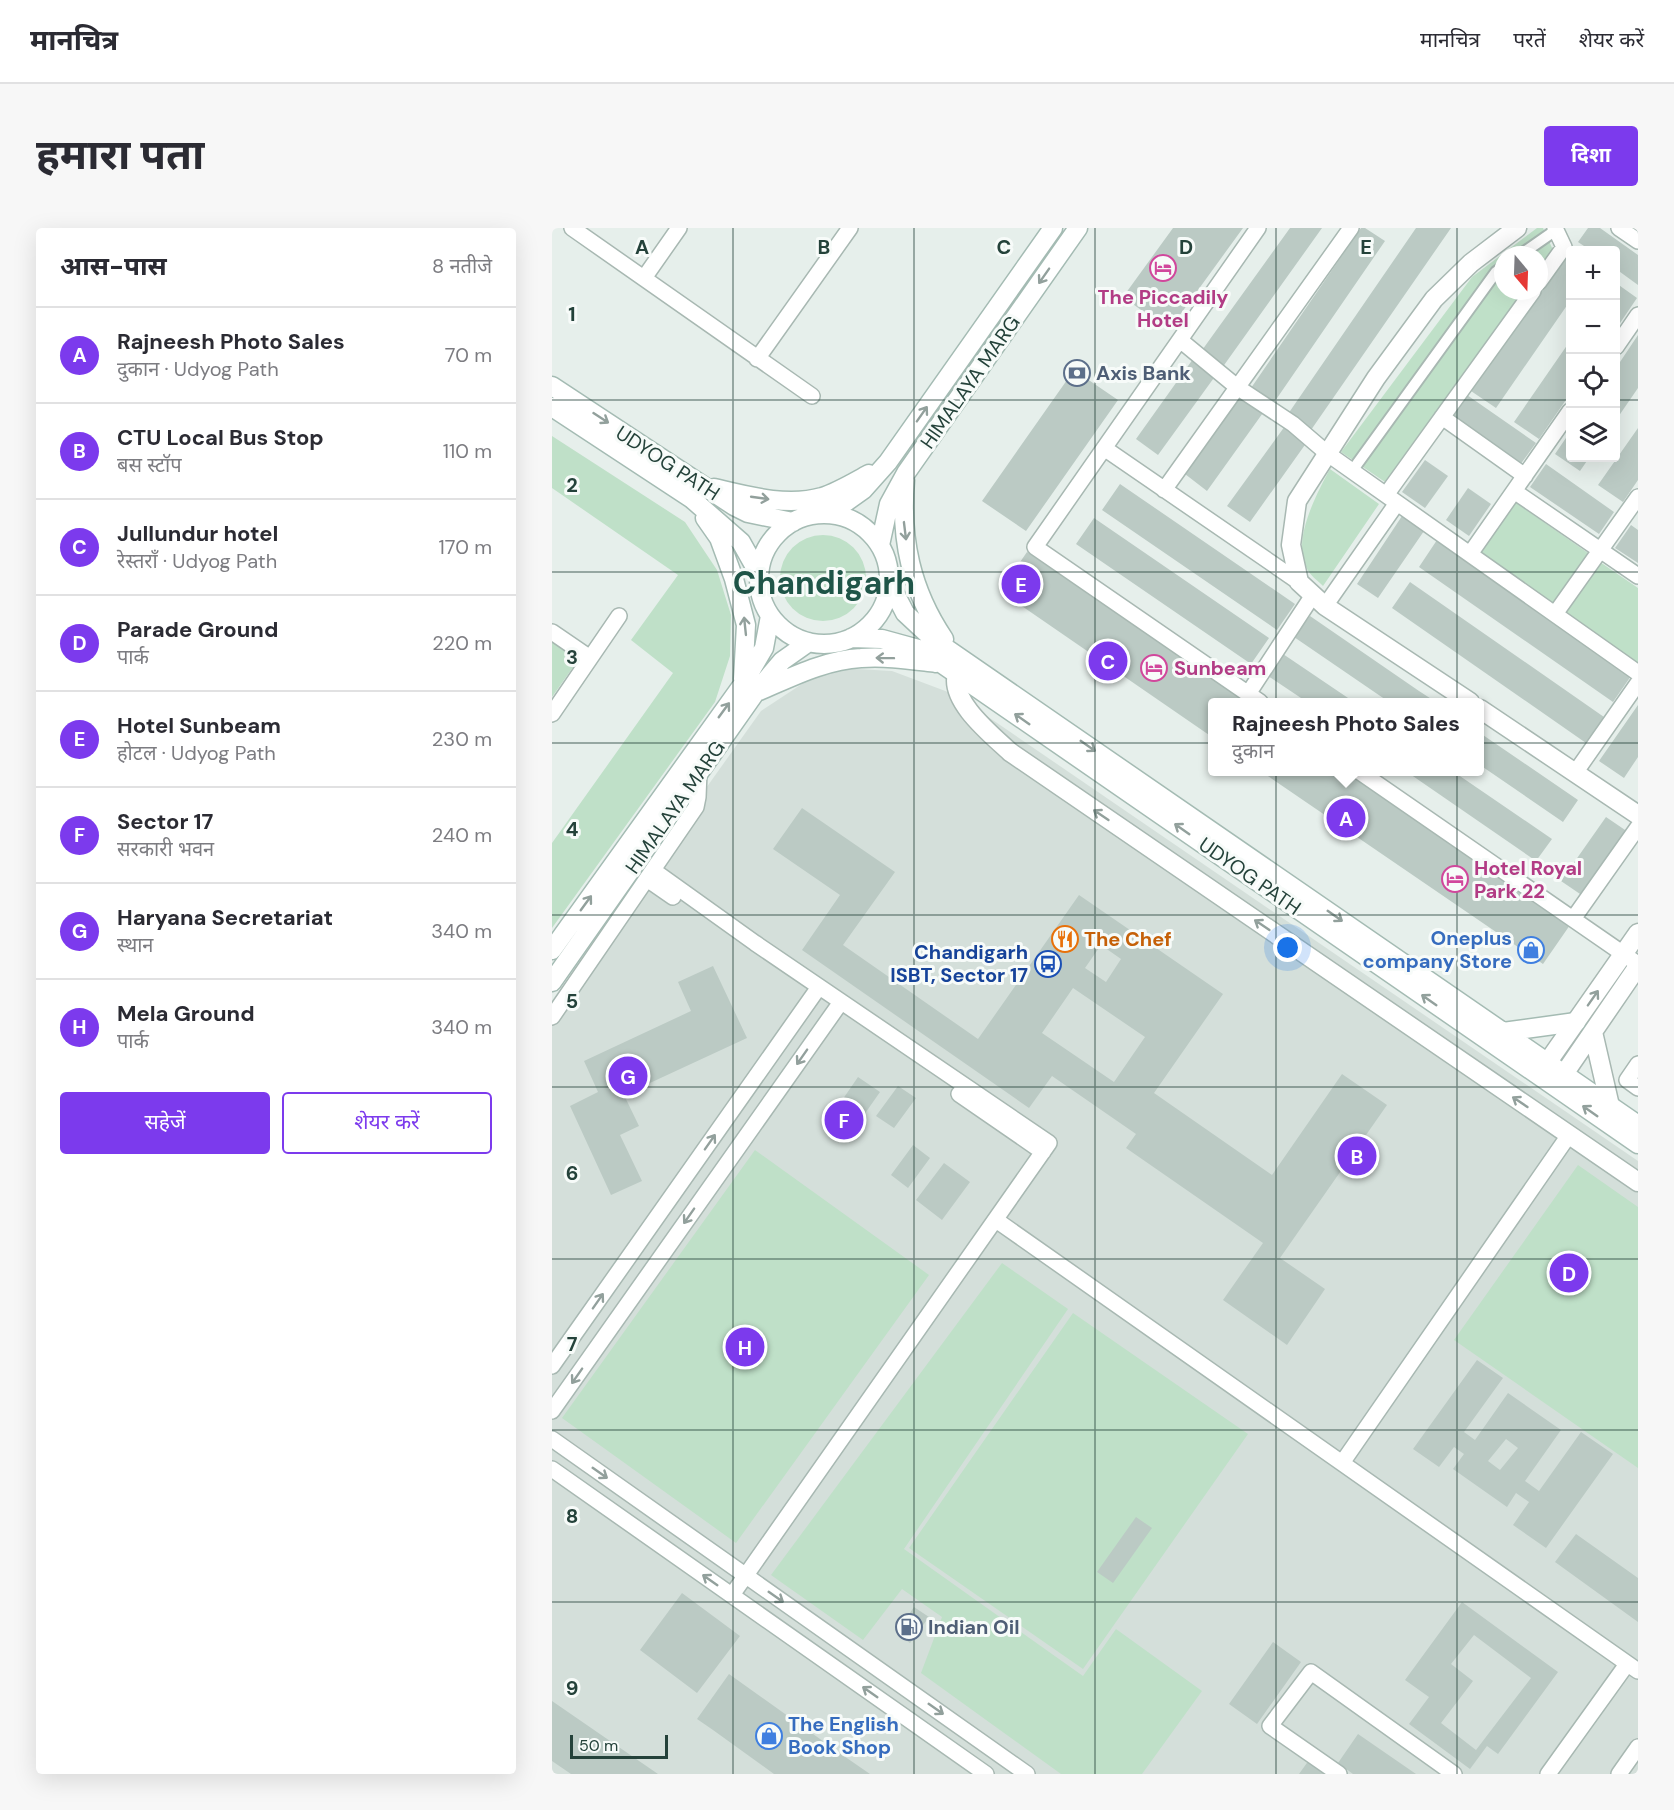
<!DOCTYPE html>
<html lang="hi">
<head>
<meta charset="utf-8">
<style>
	body { margin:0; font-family:"DM Sans","Noto Sans Devanagari",sans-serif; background:#f7f7f7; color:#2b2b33 }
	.controls { position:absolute; right:18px; top:18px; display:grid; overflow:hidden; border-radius:6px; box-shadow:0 6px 24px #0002 }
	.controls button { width:54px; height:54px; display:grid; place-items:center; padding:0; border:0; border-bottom:2px solid #e1e1e2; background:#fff; color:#2b2b33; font:30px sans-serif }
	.compass { position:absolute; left:942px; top:18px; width:54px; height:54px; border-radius:50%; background:#fff; box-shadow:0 6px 24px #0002; rotate:161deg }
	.scale { position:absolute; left:18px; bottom:15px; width:98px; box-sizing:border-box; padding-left:6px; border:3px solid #24423a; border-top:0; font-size:16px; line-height:21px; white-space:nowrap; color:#24423a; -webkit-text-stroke:4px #f7fbf9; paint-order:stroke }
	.you { position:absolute; left:736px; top:720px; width:21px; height:21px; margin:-15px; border:4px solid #fff; border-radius:50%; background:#1a73e8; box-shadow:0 0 0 9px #1a73e833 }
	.badge { display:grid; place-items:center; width:39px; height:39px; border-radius:50%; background:#7c3aed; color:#fff; font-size:20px; font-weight:700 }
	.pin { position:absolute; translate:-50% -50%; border:3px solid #fff; box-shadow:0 2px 6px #0006 }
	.popup { position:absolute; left:656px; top:470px; width:276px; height:78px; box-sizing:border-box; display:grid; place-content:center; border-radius:6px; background:#fff; filter:drop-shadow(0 2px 4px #0005); font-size:20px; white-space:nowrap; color:#7c7c81 }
	.popup b { font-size:22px; color:#2b2b33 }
	.popup::after { content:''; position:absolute; left:50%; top:100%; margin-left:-12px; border:12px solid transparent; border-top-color:#fff }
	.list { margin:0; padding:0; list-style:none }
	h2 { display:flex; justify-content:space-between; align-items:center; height:78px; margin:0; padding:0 24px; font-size:26px }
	h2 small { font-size:20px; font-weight:400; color:#7c7c81 }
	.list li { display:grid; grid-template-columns:39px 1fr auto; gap:18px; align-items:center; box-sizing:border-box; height:96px; padding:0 24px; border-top:2px solid #e1e1e2 }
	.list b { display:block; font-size:22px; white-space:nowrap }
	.list p { margin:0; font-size:20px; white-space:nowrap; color:#7c7c81 }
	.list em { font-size:20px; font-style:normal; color:#7c7c81 }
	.actions { display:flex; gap:12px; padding:18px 24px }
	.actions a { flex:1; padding:14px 0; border:2px solid #7c3aed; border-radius:6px; text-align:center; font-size:21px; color:#7c3aed }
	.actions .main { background:#7c3aed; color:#fff }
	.icon { flex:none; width:33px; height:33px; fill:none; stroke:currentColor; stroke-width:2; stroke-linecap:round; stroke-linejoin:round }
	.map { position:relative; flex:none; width:1086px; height:1546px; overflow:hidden; border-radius:6px }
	header { display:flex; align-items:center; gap:36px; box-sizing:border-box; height:84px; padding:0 30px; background:#fff; border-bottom:2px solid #e1e1e2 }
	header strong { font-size:28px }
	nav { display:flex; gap:33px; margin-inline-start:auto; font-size:21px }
	.intro { display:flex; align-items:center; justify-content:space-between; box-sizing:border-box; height:144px; padding:0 36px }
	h1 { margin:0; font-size:42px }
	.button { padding:15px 27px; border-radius:6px; background:#7c3aed; color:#fff; font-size:21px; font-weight:700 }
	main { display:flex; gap:36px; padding:0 36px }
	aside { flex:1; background:#fff; border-radius:6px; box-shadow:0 6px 24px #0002 }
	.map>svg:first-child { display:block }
</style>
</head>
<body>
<header>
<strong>मानचित्र</strong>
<nav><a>मानचित्र</a><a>परतें</a><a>शेयर करें</a></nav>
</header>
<div class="intro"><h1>हमारा पता</h1><a class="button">दिशा</a></div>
<main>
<aside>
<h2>आस-पास<small>8 नतीजे</small></h2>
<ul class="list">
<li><span class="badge">A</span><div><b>Rajneesh Photo Sales</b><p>दुकान · Udyog Path</p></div><em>70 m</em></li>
<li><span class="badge">B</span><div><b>CTU Local Bus Stop</b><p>बस स्टॉप</p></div><em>110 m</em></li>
<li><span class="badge">C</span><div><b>Jullundur hotel</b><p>रेस्तराँ · Udyog Path</p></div><em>170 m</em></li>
<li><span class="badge">D</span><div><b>Parade Ground</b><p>पार्क</p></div><em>220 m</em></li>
<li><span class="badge">E</span><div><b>Hotel Sunbeam</b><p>होटल · Udyog Path</p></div><em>230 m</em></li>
<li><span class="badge">F</span><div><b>Sector 17</b><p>सरकारी भवन</p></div><em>240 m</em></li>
<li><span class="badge">G</span><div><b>Haryana Secretariat</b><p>स्थान</p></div><em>340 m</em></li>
<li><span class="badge">H</span><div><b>Mela Ground</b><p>पार्क</p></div><em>340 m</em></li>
</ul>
<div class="actions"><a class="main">सहेजें</a><a>शेयर करें</a></div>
</aside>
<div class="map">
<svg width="1086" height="1546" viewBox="0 0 1086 1546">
	<rect width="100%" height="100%" fill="#e6efeb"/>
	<path fill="#d4dfda" d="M287 440 340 443 404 467 1086 933V1546H0V776L209 483 253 454Z"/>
	<path fill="#bfe0c8" d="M985 0H991L1001 22 987 41V27H951V63H971L833 254 789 224 920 49Z
		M0 208 133 294 165 342 179 387 178 428 163 474 0 700V615L121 445 79 412 126 347 0 260Z
		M778 241 827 276 771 358C766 353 758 347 755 341 739 313 765 265 778 241Z
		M963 274 1036 325 1001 376 927 326Z
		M228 350a43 43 0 1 1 86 0a43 43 0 1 1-86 0Z
		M1048 334 1086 360V435L1012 385Z
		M0 414 26 432 0 469Z
		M203 922 377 1047 184 1315 10 1190Z
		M1026 937 1086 979V1240L902 1112Z
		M450 1035 516 1081 352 1321 531 1448 564 1401 650 1463 590 1546H509L369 1445 390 1389 350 1361 311 1412 219 1347Z
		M521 1085 696 1206 531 1441 357 1320Z"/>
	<path fill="#bbcac4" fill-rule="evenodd" d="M621 0H691L617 102 571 69Z
		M738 0H770L670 140 648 125Z
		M809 0H813L833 13 721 176 699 160Z
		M864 0H899L759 202 736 186Z
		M1036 0H1048L1086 27V57L1064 41V22H1038L1026 14Z
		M1018 21V73L944 180 919 163Z
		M1064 55 1085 70 1064 101Z
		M1086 107V160L1064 192V140Z
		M1018 113V166L987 211 962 194Z
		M641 131 664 147 606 227 584 211Z
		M522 142 566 172 474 303 430 273Z
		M690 166 713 182 655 263 633 246Z
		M915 167 984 215 968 237 900 190Z
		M733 198 755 214 698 294 675 278Z
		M1086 200V252L1071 274 1046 257Z
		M1018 204V230H1037L1028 243 1003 226Z
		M873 232 896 248 873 280 850 264Z
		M994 236 1062 284 1047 306 978 259Z
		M568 256 743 376 725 402 550 282Z
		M916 260 939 276 917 308 894 292Z
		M850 288 872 303 826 370 805 356Z
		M542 290 717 410 699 436 524 316Z
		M1079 297 1086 302V335L1063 320Z
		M885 312 1079 448 1061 474 867 339Z
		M475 324 694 474H660V509L448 363Z
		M858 354 1052 489 1034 515 840 380Z
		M758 388 867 463 884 474H837L742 409Z
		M731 426 802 474H755L716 448Z
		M1086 477V529L1072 550 1047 533Z
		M928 505 1026 572 1011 594 928 537Z
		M710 544H794L1018 697 991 736Z
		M855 544H902L1000 611 984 633Z
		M250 580 343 644 291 717 426 811 527 667 671 766 602 865 720 947 790 846 835 877 728 1030 773 1061 735 1117 671 1072 711 1015 574 920 584 906 500 848 477 880 250 722 288 667 221 621ZM549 717 569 731 554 754 533 740ZM521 760 593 809 562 854 490 805Z
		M1054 589 1076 604 1031 668 1009 653Z
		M161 738 195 810 72 867 87 898 68 907 90 953 59 967 18 878 46 864 32 833 139 783 126 754Z
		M306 849 328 864 293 914 271 900Z
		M346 858 364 870 342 900 324 888Z
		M361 917 378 930 356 960 339 947Z
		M392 935 418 954 390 992 364 972Z
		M925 1132 951 1150 912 1204 923 1212 956 1165 1009 1202 973 1253 987 1263 1029 1204 1061 1226 994 1320 961 1297 977 1274 964 1265 955 1279 901 1241 912 1226 902 1219 887 1239 861 1221ZM954 1211 966 1220 948 1242 936 1233Z
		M584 1289 600 1300 561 1355 545 1344Z
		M1024 1306 1086 1350V1394L1003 1334Z
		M130 1365 188 1408 145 1465 88 1422Z
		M910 1374 1006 1444 946 1526 935 1518 918 1541 857 1496 877 1469 853 1452ZM922 1407 979 1450 924 1522 889 1495 921 1453 899 1436Z
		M362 1379 377 1389 358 1415 344 1405Z
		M721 1414 749 1434 705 1496 677 1476Z
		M177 1446 289 1526 318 1546H222L161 1502 145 1491Z
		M0 1473 90 1535 106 1546H19L0 1533Z
		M806 1506 864 1546H801L786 1535Z
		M757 1532 776 1546H747Z"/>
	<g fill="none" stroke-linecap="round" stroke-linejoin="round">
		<defs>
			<path id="pedestrian" d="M968 27 1004 2
				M800 243 944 44 951 39"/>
			<path id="minor" d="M20 0 260 168
				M706 0 483 319 708 474
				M1067 0 1086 13
				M92 50 127 0
				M987 54 1012 19 1003 0
				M628 112 685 159 741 196 776 226 1086 445
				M1064 119 1086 87
				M205 131 298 0
				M890 189 973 248
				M552 220 747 354
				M612 262 799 0
				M962 263 1086 348
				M834 267 981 63
				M918 326 1018 183
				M773 378 845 275
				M1003 386 1086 269
				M0 404 38 430
				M696 466 761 367
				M0 486 67 388
				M808 544 1086 736
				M1023 545 1086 455
				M101 642 203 715 497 915 180 1367
				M95 651 121 669
				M1021 691 1086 599
				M0 789 144 579 146 569 147 544
				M1086 836 1075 852 1086 860
				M407 866 491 924
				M444 992 1086 1443
				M0 1138 267 759
				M0 1183 289 774
				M0 1211 475 1546
				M790 1235 1017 907
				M0 1241 434 1546
				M787 1546 718 1498 759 1444 902 1546
				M996 1546 1075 1436
				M1067 1546 1086 1519"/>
			<path id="tertiary" d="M405 446C397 473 440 507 458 524L1086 954
				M918 474 773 378 747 354 739 317 745 273 824 150 882 71 919 35 965 0
				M928 481 1086 587
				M1041 804 1058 878
				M995 835 1086 705
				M1012 846 1086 738"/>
			<path id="secondary" d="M0 158 182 278 196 285 241 294
				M0 179 140 271 189 314 207 346
				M353 252C348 311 359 362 392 411
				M162 260C196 268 235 279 270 269 286 264 302 254 317 246
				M277 286 311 262 336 234 501 0
				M207 351a65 65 0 1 1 130 0a65 65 0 1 1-130 0Z
				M153 290 167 310 182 351 194 397 191 451
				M328 317 337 276 354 245 526 0
				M337 354 353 385 382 412 1086 897
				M299 410 330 411 370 422 1086 916
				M207 463C240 449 273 432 309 430 334 428 359 432 384 435
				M0 722 191 456 212 420 218 388
				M0 754 203 465 230 433 257 414
				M951 804 1024 794"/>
		</defs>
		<use href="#pedestrian" stroke="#a8b8b2" stroke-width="14"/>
		<use href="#minor" stroke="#a8b8b2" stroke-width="18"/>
		<use href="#tertiary" stroke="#a8b8b2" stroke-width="21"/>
		<use href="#secondary" stroke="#a4bbb3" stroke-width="21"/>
		<use href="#pedestrian" stroke="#fff" stroke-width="10"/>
		<use href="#minor" stroke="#fff" stroke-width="15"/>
		<use href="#tertiary" stroke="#fff" stroke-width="18"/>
		<use href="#secondary" stroke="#fff" stroke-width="18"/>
	</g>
	<defs><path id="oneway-shaft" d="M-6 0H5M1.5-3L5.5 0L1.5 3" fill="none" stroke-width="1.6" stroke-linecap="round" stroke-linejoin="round" transform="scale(1.5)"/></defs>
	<g stroke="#92a09c">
		<use href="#oneway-shaft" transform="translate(492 48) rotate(125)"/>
		<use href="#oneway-shaft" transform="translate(370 186) rotate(-55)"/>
		<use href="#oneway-shaft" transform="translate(49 190) rotate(33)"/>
		<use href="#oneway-shaft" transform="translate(208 270) rotate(8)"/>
		<use href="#oneway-shaft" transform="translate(353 303) rotate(83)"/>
		<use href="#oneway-shaft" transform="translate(193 398) rotate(-96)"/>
		<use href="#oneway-shaft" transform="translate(333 430) rotate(-179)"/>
		<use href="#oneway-shaft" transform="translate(172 482) rotate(-54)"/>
		<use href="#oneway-shaft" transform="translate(470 491) rotate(-145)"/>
		<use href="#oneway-shaft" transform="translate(536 518) rotate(35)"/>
		<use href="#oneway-shaft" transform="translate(549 587) rotate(-146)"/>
		<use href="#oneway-shaft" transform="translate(630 601) rotate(-145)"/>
		<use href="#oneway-shaft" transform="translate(34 675) rotate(-54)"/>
		<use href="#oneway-shaft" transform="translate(783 688) rotate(35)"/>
		<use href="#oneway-shaft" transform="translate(710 697) rotate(-146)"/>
		<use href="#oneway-shaft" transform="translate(1041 770) rotate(-55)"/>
		<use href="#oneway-shaft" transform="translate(877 772) rotate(-145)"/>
		<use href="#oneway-shaft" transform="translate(250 829) rotate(125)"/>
		<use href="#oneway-shaft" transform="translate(968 874) rotate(-146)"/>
		<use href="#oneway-shaft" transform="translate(1038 883) rotate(-145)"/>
		<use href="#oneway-shaft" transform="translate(158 914) rotate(-55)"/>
		<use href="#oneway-shaft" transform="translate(137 988) rotate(125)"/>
		<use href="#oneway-shaft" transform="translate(46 1073) rotate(-55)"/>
		<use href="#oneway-shaft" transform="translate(25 1148) rotate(125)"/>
		<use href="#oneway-shaft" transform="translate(48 1245) rotate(35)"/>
		<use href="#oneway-shaft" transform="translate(158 1352) rotate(-145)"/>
		<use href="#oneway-shaft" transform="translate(224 1369) rotate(35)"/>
		<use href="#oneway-shaft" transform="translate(318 1464) rotate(-145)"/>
		<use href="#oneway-shaft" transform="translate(384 1481) rotate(35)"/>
	</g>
	<path fill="none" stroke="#24423a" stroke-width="1.5" stroke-opacity="0.55" d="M181 0V1546M362 0V1546M543 0V1546M724 0V1546M905 0V1546M0 172H1018M1064 172H1086M0 344H1086M0 515H1086M0 687H1086M0 859H1086M0 1031H1086M0 1202H1086M0 1374H1086"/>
	<defs>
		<symbol id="hotel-ring" viewBox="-11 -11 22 22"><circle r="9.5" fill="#f7fbf9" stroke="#d1479c" stroke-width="1.5"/><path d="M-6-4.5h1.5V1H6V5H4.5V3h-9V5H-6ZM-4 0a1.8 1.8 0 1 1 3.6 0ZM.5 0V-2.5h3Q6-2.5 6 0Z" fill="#d1479c"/></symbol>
		<symbol id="bank-ring" viewBox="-11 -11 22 22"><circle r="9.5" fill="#f7fbf9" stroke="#5c6f8a" stroke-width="1.5"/><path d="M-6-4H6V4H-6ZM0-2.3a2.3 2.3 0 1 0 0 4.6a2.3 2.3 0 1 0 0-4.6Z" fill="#5c6f8a"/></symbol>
		<symbol id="restaurant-ring" viewBox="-11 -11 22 22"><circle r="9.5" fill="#f7fbf9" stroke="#e8710a" stroke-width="1.5"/><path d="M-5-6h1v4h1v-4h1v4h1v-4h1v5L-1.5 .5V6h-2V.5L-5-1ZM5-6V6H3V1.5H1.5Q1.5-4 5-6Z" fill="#e8710a"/></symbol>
		<symbol id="shop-ring" viewBox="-11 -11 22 22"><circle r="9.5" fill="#f7fbf9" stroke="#3f7fe0" stroke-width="1.5"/><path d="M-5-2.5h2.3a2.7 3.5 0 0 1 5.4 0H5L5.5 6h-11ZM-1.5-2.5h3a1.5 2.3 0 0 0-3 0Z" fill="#3f7fe0"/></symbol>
		<symbol id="bus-ring" viewBox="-11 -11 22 22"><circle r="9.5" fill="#f7fbf9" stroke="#1a4fb4" stroke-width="1.5"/><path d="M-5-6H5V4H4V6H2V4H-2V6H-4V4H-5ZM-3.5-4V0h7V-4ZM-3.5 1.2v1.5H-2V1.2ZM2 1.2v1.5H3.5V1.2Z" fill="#1a4fb4"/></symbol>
		<symbol id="fuel-ring" viewBox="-11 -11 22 22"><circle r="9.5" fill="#f7fbf9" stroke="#5c6f8a" stroke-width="1.5"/><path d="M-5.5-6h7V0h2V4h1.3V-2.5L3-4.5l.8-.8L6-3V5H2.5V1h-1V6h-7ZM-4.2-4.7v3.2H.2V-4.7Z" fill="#5c6f8a"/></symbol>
	</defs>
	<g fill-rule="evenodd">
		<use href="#hotel-ring" x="596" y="25" width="30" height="30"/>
		<use href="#bank-ring" x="510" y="130" width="30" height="30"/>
		<use href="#hotel-ring" x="587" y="425" width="30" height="30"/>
		<use href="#hotel-ring" x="888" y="636" width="30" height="30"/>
		<use href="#restaurant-ring" x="498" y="696" width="30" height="30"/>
		<use href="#shop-ring" x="964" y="707" width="30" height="30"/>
		<use href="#bus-ring" x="481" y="721" width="30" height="30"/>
		<use href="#fuel-ring" x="342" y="1384" width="30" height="30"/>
		<use href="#shop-ring" x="202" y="1493" width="30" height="30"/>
	</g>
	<g text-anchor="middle" stroke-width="6" stroke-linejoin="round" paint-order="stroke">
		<g font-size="20" font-weight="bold" fill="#b23c85" stroke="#f7fbf9" text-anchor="start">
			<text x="611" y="76" text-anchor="middle">The Piccadily<tspan x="611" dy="23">Hotel</tspan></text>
			<text x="622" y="447">Sunbeam</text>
			<text x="922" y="647">Hotel Royal<tspan x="922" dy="23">Park 22</tspan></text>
		</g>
		<g font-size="20" font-weight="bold" fill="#4e5e75" stroke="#f7fbf9" text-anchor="start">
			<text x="544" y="152">Axis Bank</text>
			<text x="376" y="1406">Indian Oil</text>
		</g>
		<g font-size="20" fill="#24423a" stroke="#f7fbf9">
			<text transform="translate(418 154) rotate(-55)" y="7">HIMALAYA MARG</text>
			<text transform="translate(116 235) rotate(33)" y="7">UDYOG PATH</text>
			<text transform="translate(123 579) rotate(-55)" y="7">HIMALAYA MARG</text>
			<text transform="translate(698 648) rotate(35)" y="7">UDYOG PATH</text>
		</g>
		<g font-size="20" font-weight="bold" fill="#366cbe" stroke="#f7fbf9" text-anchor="end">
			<text x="960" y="717">Oneplus<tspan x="960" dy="23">company Store</tspan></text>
			<text x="236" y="1503" text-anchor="start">The English<tspan x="236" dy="23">Book Shop</tspan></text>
		</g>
		<g font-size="20" font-weight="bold" fill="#c56008" stroke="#f7fbf9" text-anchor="start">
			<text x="532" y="718">The Chef</text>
		</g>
		<g font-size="20" font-weight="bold" fill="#164399" stroke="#f7fbf9" text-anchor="end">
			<text x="476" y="731">Chandigarh<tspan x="476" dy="23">ISBT, Sector 17</tspan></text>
		</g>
		<g font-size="32" font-weight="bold" fill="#1f5548" stroke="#f7fbf9">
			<text x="272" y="366">Chandigarh</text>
		</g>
	</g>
	<g font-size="20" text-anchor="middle" font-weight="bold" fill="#24423a" stroke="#f7fbf9" stroke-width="6" stroke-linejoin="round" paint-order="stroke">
		<text x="90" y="26">A</text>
		<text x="272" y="26">B</text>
		<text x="452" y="26">C</text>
		<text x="634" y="26">D</text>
		<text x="814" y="26">E</text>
		<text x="20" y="93">1</text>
		<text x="20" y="264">2</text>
		<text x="20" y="436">3</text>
		<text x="20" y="608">4</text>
		<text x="20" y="780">5</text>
		<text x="20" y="952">6</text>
		<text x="20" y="1123">7</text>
		<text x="20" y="1295">8</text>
		<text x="20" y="1467">9</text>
	</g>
</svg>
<div class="controls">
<button>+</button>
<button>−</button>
<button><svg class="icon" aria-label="locate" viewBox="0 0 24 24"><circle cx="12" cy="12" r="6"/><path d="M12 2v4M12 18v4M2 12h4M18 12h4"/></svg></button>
<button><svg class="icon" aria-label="layers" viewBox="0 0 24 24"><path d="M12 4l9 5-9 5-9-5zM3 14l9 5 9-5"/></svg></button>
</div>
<svg class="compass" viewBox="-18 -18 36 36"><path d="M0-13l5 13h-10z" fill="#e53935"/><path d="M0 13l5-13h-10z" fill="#7c7c81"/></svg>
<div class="scale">50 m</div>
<div class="you"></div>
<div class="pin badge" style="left:794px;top:590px">A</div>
<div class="popup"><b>Rajneesh Photo Sales</b>दुकान</div>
<div class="pin badge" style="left:805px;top:928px">B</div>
<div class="pin badge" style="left:556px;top:433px">C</div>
<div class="pin badge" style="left:1017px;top:1045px">D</div>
<div class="pin badge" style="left:469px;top:356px">E</div>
<div class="pin badge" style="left:292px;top:892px">F</div>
<div class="pin badge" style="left:76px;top:848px">G</div>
<div class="pin badge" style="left:193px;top:1119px">H</div>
</div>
</main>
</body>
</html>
